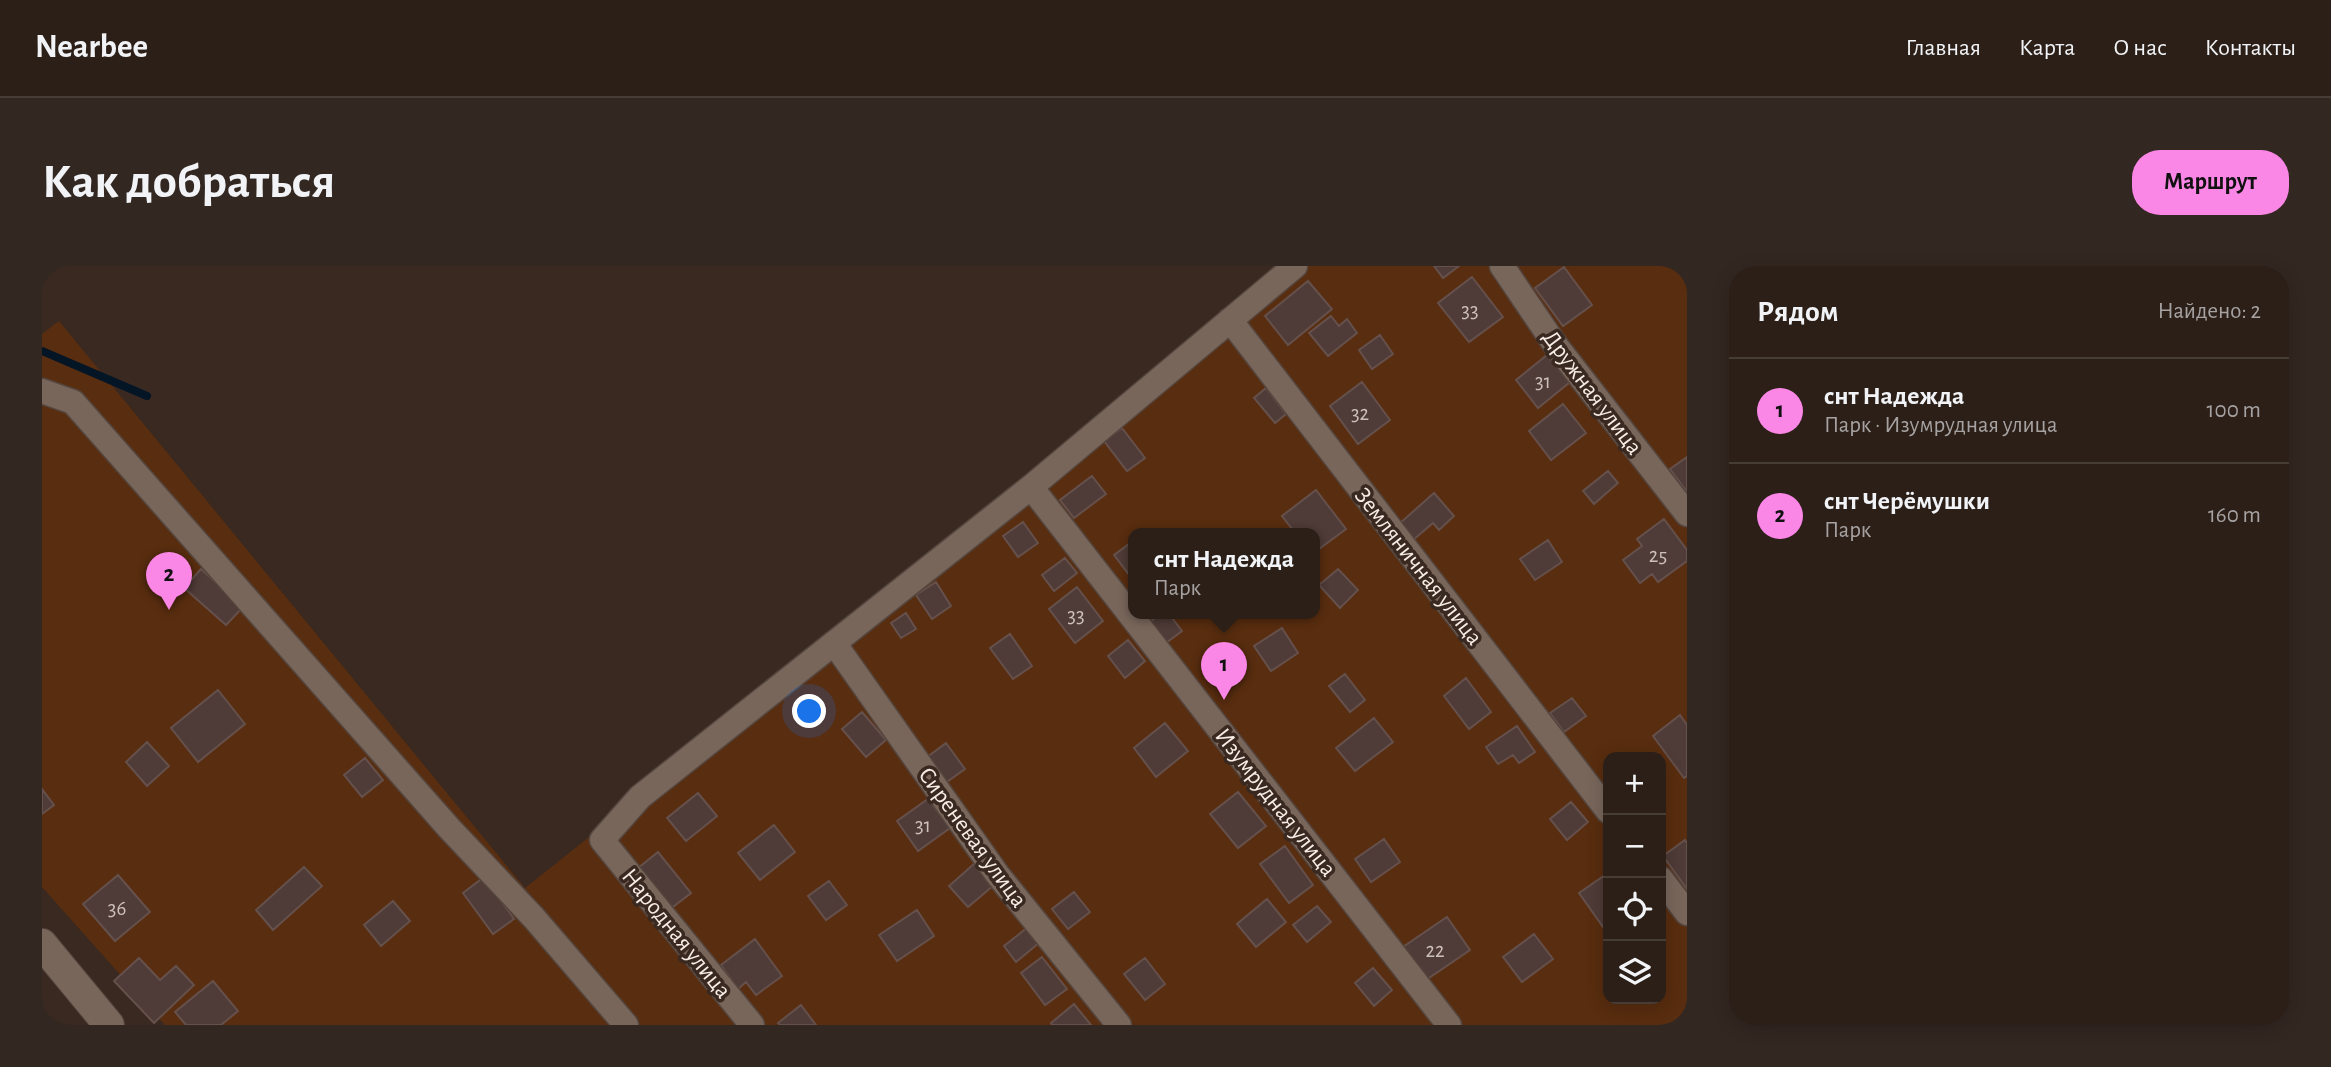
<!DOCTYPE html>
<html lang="ru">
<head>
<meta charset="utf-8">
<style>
	body { margin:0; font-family:"Alegreya Sans",sans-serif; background:#332721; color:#f1f3f6 }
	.controls { position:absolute; right:21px; bottom:21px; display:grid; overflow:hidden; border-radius:14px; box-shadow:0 4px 18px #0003 }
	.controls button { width:63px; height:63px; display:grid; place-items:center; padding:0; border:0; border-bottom:2px solid #473d37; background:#2b1f18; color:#f1f3f6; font:35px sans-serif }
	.you { position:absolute; left:768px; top:446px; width:24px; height:24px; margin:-18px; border:5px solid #fff; border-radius:50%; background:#1a73e8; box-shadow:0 0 0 10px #1a73e833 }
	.badge { display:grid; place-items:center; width:46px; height:46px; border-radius:50%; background:#fa87e6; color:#111; font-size:23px; font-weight:700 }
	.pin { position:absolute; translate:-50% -58px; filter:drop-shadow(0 2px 4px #0008) }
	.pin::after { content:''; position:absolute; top:37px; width:24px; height:21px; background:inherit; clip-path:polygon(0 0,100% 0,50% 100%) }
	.popup { position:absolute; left:1086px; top:262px; width:192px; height:91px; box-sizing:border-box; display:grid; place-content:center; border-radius:14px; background:#2b1f18; filter:drop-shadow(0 2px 5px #0005); font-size:23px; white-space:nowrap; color:#a6a2a2 }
	.popup b { font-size:26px; color:#f1f3f6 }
	.popup::after { content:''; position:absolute; left:50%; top:100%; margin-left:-14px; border:14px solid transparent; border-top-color:#2b1f18 }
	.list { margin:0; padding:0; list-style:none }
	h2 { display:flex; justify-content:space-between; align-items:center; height:91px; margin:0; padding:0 28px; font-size:30px }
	h2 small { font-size:23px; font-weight:400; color:#a6a2a2 }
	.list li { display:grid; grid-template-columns:46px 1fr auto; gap:21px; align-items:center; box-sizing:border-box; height:105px; padding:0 28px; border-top:2px solid #473d37 }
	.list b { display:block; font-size:26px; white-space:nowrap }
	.list p { margin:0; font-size:23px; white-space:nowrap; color:#a6a2a2 }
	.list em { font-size:23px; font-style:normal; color:#a6a2a2 }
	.icon { flex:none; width:38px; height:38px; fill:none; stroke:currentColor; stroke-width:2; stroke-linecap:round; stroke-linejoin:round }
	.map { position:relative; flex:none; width:1645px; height:759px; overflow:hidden; border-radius:28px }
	header { display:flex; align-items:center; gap:42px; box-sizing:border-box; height:98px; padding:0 35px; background:#2b1f18; border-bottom:2px solid #473d37 }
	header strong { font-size:33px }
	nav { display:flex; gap:38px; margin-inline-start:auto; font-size:24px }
	.intro { display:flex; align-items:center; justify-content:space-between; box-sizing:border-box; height:168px; padding:0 42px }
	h1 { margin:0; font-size:49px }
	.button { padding:18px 32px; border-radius:28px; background:#fa87e6; color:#111; font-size:24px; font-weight:700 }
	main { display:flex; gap:42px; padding:0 42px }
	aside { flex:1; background:#2b1f18; border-radius:28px; box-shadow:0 4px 18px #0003 }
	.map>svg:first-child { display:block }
</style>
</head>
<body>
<header>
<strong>Nearbee</strong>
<nav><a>Главная</a><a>Карта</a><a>О нас</a><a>Контакты</a></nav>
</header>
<div class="intro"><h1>Как добраться</h1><a class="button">Маршрут</a></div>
<main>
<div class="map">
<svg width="1645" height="759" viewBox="0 0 1645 759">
	<rect width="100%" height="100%" fill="#392920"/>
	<path fill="#592d0f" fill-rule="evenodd" d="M1265 0H1645V759H123L0 621V68L17 55 483 622ZM1091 268H1273V348H1091ZM1566 491H1619V733H1566Z"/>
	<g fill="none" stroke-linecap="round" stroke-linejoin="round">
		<path stroke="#041526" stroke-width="8" d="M0 85 105 130"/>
	</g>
	<path fill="#4f3b37" stroke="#65504b" stroke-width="2" d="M1392 0H1417L1401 12Z
		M1522 1 1550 39 1521 60 1493 22Z
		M1430 11 1461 51 1427 76 1396 37Z
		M1266 15 1290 43 1246 79 1223 50Z
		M1289 50 1297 60 1305 53 1315 67 1286 90 1267 67Z
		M1338 69 1351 88 1330 103 1317 84Z
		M1505 89 1528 116 1496 142 1474 114Z
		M1320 116 1348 154 1316 178 1288 140Z
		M1224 122 1244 148 1233 157 1212 132Z
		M1521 138 1544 167 1509 194 1487 165Z
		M1080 162 1103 192 1085 205 1062 175Z
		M1645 191V226L1628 203Z
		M1566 205 1576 217 1552 238 1541 225Z
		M1050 210 1064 228 1032 252 1018 234Z
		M1274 224 1304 263 1273 286V268H1254L1240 250Z
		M1392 227 1412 250 1397 264 1391 257 1371 274 1357 258Z
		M1622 253 1645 284V295L1616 316 1610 308 1598 317 1581 294 1600 280 1595 273Z
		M981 256 996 277 976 291 961 270Z
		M1506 274 1520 296 1493 314 1478 293Z
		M1091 275V314L1072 289Z
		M1023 292 1035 307 1012 325 1000 309Z
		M159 303 201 341 184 359 142 322Z
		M1296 303 1316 324 1298 342 1277 319Z
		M894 316 909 340 890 353 874 329Z
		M1035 321 1061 355 1033 377 1007 343Z
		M864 347 874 363 859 372 849 357Z
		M1119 348H1127L1140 365 1121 379 1105 358Z
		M1240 362 1256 387 1229 405 1212 380Z
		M968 368 990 400 971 413 948 382Z
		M1086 374 1103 395 1083 412 1066 390Z
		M1303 408 1323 434 1308 446 1287 420Z
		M1424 412 1449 446 1427 463 1402 430Z
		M176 424 203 458 156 496 129 462Z
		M1530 432 1544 450 1522 466 1508 447Z
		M820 446 844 474 824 491 800 463Z
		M1638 449 1645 459V510L1642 512 1611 470Z
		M1332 452 1351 476 1313 505 1294 482Z
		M1123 457 1146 485 1114 511 1092 482Z
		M1475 460 1493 486 1477 497 1471 489 1456 498 1444 481Z
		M105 476 127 500 105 520 84 496Z
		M904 477 923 503 902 518 884 492Z
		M323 492 341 514 320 531 302 509Z
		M0 523 12 539 0 548Z
		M1196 526 1224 560 1196 582 1168 548Z
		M656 527 675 550 644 575 625 552Z
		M886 533 908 562 876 585 855 555Z
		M1529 536 1546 556 1525 574 1508 553Z
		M732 559 753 586 718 614 696 587Z
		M1342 573 1358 596 1329 616 1313 593Z
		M1643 574 1645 577V623L1621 590Z
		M1243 580 1271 619 1247 637 1218 598Z
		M616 586 649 627 627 644 595 603Z
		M933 597 952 619 926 641 907 620Z
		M262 601 280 620 231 664 214 644Z
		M1566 607V668L1537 627Z
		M76 609 108 646 73 675 41 638Z
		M442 611 472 653 451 668 421 627Z
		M787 615 805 639 784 654 766 630Z
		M1032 626 1048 646 1026 663 1010 643Z
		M1225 633 1244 656 1214 681 1195 658Z
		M351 635 368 655 339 680 322 659Z
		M1275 640 1289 656 1265 676 1251 659Z
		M875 644 892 670 855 695 837 669Z
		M1405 651 1428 684 1381 716 1358 683Z
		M986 661 998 676 974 696 962 680Z
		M1492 668 1511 693 1480 716 1461 691Z
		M713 673 740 710 714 729 704 716 696 723 679 699Z
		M1000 691 1025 723 1003 739 979 707Z
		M97 692 118 714 134 700 152 719 112 757 72 715Z
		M1103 692 1123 718 1103 734 1082 708Z
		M1331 702 1350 724 1332 740 1313 717Z
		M171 715 196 745 179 759H144L133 746Z
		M1032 738 1049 759H1010L1009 757Z
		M759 739 774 759H738L736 757Z"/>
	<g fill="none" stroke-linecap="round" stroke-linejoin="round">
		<defs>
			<path id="minor" d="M1253 0 989 221 1407 759
				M1460 0 1512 77 1645 248
				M1188 54 1566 545
				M0 125 31 136 407 562 492 652 584 759
				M792 377 955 608 1077 759
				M1619 613 1645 647
				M710 759 560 574 598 531 989 221"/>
			<path id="tertiary" d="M0 678 67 759"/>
		</defs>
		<use href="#minor" stroke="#54463e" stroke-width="27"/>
		<use href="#tertiary" stroke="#54463e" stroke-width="32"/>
		<use href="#minor" stroke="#79665b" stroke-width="24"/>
		<use href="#tertiary" stroke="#79665b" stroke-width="30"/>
	</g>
	<g text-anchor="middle" stroke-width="7" stroke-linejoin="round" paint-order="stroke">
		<g font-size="21" fill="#cdc0ba">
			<text x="1428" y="51">33</text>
			<text x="1501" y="122">31</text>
			<text x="1318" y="154">32</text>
			<text x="1616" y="296">25</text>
			<text x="1034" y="356">33</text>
			<text x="881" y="566">31</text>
			<text x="75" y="649">36</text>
			<text x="1393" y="691">22</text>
		</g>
		<g font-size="24" fill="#f7ece6" stroke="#392920">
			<text transform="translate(1551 126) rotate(53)" y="8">Дружная улица</text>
			<text transform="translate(1377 300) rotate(52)" y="8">Земляничная улица</text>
			<text transform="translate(1234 536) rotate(52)" y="8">Изумрудная улица</text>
			<text transform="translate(931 571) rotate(54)" y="8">Сиреневая улица</text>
			<text transform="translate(635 667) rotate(51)" y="8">Народная улица</text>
		</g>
	</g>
</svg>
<div class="controls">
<button>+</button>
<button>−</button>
<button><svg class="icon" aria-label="locate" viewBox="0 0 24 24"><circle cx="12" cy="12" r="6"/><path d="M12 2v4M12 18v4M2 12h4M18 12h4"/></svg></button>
<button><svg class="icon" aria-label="layers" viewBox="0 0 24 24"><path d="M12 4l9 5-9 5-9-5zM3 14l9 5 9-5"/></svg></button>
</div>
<div class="you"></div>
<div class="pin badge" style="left:1182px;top:434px">1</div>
<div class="popup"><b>снт Надежда</b>Парк</div>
<div class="pin badge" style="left:127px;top:344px">2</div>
</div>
<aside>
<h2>Рядом<small>Найдено: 2</small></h2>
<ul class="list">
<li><span class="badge">1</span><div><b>снт Надежда</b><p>Парк · Изумрудная улица</p></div><em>100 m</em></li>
<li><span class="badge">2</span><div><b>снт Черёмушки</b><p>Парк</p></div><em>160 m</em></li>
</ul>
</aside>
</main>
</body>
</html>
